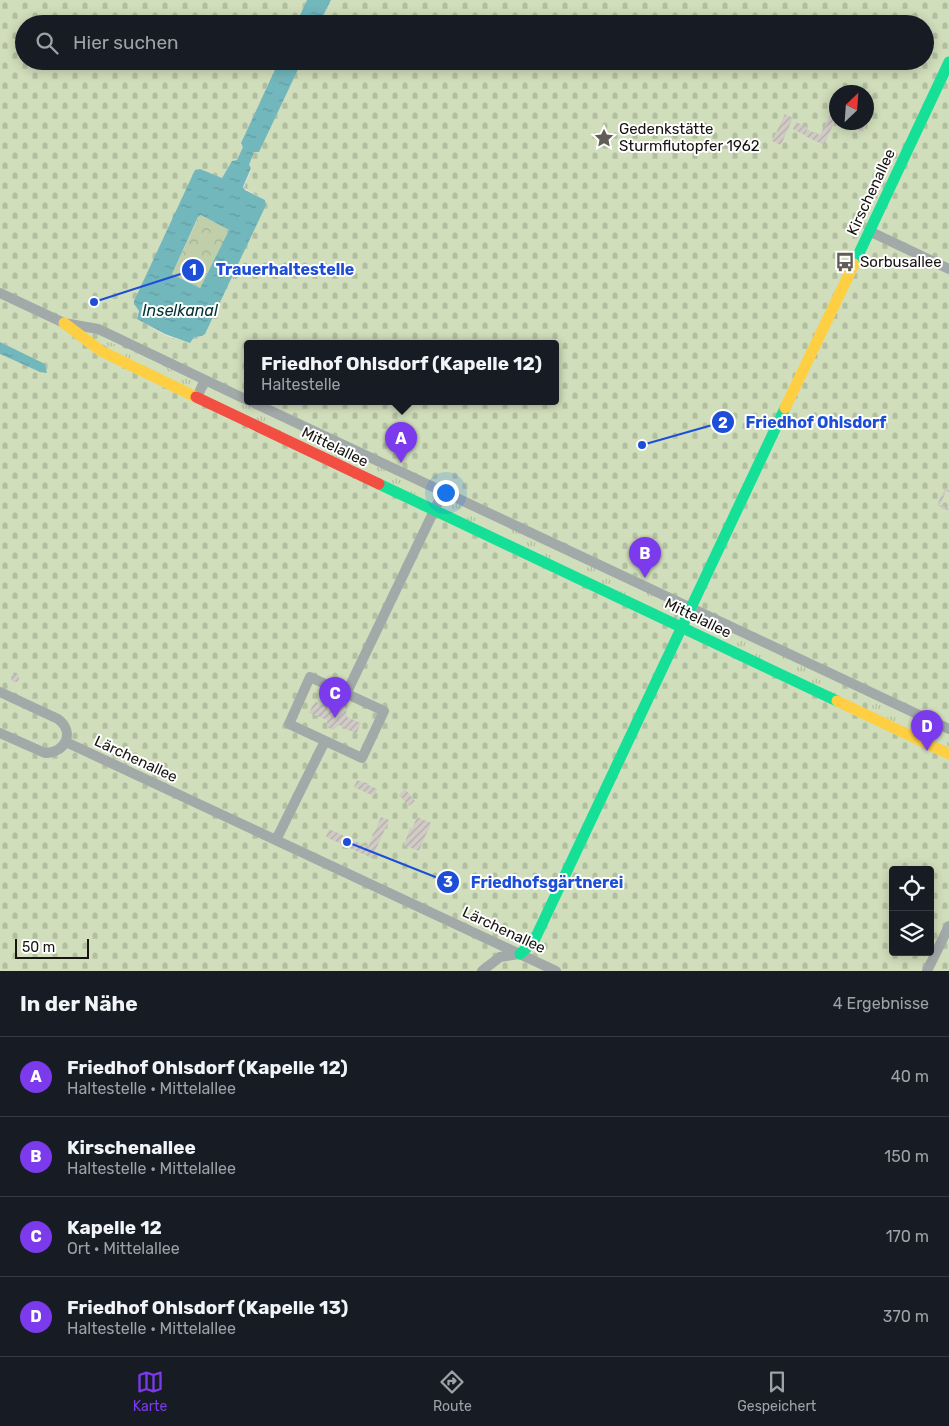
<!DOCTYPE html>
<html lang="de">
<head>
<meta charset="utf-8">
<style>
	body { margin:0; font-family:Rubik,sans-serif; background:#242831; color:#f1f3f6 }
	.controls { position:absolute; right:15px; bottom:15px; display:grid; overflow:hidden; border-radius:5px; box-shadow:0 2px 12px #0003 }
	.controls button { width:45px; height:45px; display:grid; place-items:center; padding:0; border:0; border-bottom:1px solid #363941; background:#171b24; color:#f1f3f6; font:25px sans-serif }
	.compass { position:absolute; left:829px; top:85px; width:45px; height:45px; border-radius:50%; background:#171b24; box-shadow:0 2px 12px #0003; rotate:25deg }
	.scale { position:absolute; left:15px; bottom:12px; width:74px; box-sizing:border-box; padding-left:5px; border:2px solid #181410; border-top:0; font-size:14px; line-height:18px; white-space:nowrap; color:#181410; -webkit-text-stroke:4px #fff; paint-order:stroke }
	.you { position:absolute; left:445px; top:492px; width:18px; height:18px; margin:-12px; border:4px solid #fff; border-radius:50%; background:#1a73e8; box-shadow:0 0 0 8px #1a73e833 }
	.badge { display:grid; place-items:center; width:32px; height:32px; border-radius:50%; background:#7c3aed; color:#fff; font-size:16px; font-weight:700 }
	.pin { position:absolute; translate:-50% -41px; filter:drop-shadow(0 1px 2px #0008) }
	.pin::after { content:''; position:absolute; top:26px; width:18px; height:15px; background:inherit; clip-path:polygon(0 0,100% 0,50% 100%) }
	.popup { position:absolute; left:244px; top:340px; width:315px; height:65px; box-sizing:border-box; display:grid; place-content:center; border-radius:5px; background:#171b24; filter:drop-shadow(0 1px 4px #0005); font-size:16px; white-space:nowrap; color:#9ea1a6 }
	.popup b { font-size:19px; color:#f1f3f6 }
	.popup::after { content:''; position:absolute; left:50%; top:100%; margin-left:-10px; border:10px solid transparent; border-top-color:#171b24 }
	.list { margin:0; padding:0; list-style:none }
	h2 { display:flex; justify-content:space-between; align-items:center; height:65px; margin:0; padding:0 20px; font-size:21px }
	h2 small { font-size:16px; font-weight:400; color:#9ea1a6 }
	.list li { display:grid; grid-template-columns:32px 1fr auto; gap:15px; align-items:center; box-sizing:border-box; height:80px; padding:0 20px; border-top:1px solid #363941 }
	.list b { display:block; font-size:19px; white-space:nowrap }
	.list p { margin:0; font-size:16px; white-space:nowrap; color:#9ea1a6 }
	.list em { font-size:16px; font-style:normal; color:#9ea1a6 }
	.icon { flex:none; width:28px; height:28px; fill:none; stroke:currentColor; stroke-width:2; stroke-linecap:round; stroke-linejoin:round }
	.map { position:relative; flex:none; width:949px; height:971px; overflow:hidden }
	.search { position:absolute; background:#171b24; box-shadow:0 2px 12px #0003; left:15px; right:15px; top:15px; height:55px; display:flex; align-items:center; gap:12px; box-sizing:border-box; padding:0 18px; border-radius:28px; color:#9ea1a6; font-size:19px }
	.sheet { height:385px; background:#171b24 }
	nav { display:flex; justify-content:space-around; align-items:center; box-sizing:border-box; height:70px; border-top:1px solid #363941; background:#171b24; font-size:14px; color:#9ea1a6 }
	nav a { display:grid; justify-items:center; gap:2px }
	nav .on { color:#7c3aed }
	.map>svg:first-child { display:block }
</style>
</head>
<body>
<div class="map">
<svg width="949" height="971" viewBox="0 0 949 971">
	<defs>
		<pattern id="grass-tufts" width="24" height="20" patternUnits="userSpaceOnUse" patternTransform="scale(1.25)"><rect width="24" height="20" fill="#d0debb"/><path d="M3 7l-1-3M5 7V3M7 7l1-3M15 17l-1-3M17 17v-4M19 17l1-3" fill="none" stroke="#b2bea0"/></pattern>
		<pattern id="forest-crowns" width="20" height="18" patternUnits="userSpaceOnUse" patternTransform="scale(1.25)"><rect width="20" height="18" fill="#c0cfa9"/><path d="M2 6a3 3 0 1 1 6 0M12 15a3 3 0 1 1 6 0" fill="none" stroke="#a4b190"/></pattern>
		<pattern id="cemetery-stones" width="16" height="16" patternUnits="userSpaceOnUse" patternTransform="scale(1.25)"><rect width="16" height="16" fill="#d0debb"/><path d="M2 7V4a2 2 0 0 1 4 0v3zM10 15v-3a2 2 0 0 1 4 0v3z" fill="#b2bea0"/></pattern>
		<pattern id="water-ripples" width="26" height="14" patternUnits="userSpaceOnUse" patternTransform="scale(1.25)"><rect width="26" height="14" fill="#72b7bc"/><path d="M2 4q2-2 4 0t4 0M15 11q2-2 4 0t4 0" fill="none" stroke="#629ca1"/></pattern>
		<pattern id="building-hatch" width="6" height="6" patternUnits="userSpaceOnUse" patternTransform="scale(1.25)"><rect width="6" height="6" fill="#d0cbc5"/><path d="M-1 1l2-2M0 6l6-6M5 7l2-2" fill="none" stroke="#b2ada8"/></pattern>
	</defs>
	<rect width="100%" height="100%" fill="#e8e2db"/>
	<path fill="url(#grass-tufts)" d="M108 341 196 381 191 391 107 352 100 342Z
		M211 387 435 492 430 503 206 397Z
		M445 497 678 607 673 618 440 507Z
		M699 616 842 684 837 695 694 627Z
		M874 699 949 735V748L869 710Z"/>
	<path fill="url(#forest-crowns)" d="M201 215 229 230 200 288 172 274 199 216Z"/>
	<path fill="url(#cemetery-stones)" fill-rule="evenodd" d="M0 0H307L296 24H24V61H279L241 143 243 147 237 160 232 161 222 178 198 169 135 306 139 311 137 317C151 327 179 349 196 336L201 337 266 201 244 188 251 169 248 165 254 152 259 151 302 61H925V24H319L331 0H949V735L874 699 869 710 949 748V971H0V354L40 372 44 364 0 342ZM836 92H866V122H836ZM108 341 196 381 192 391 100 343ZM247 344H555V402H247ZM211 387 434 493 430 503 206 397ZM445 497 678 607 673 618 440 507ZM699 617 842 684 837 695 694 627ZM893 870H930V952H893Z"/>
	<path fill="url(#water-ripples)" fill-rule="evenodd" d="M307 0H331L319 24H296Z
		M279 61H302L259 152H254L249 165 251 168 243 187 245 190 265 200 266 205 205 334 202 336 194 337 190 343 165 334 137 319 139 311 134 304V301L195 170 200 169 222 178 232 161 237 160 243 147 241 143ZM201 215 229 230 200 288 172 274 198 217Z
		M0 342 45 364 47 373 40 372 0 354Z"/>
	<path fill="url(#building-hatch)" d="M836 103 837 122 836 127 833 125 824 145 805 136 808 130 820 135Z
		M785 114 793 118 781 145 772 141Z
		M796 122 808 128 805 135 793 129Z
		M859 122H868L863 132 856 129Z
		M94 296 100 299 93 308 89 306Z
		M945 488 949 490V492L946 491 940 505 949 509V511L937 505Z
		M11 678a4 4 0 1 1 8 0a4 4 0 1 1-8 0Z
		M315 701 328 709 336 703 346 708 347 717 361 723 356 734 339 725 333 730 327 727V720L309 713Z
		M357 780 377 789 374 796 354 787Z
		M405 789 415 801 409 806 399 795Z
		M381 817 389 820 372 858 326 837 329 829 368 847Z
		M417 817 431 823 419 851 404 845 410 828 412 829Z"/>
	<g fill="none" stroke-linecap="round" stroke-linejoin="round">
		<path stroke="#a1a9a9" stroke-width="10" d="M869 231 949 269
			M0 293 64 323 98 329 111 335 247 400
			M197 397 205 380
			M252 402 949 729
			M310 677 384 711 362 758 289 724Z
			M0 692 58 719C75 732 66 753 45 753L0 733
			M346 694 443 492
			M66 742 556 971
			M276 840 325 741
			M482 971 500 957 519 954
			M927 971 949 926"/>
		<path stroke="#16e098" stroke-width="11" d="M854 264 949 62
			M379 484 837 701
			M520 954 534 941 785 408"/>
		<path stroke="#ffcf43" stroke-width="11" d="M64 323 101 351 196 397
			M785 408 854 264
			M837 701 949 754"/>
		<path stroke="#f24e42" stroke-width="11" d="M196 397 379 484"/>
	</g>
	<defs>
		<symbol id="sight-bare" viewBox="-9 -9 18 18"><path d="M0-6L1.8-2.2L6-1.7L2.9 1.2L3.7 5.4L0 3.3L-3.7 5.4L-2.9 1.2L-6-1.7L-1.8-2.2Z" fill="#615c57" stroke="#fff" stroke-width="2.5" paint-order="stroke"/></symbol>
		<symbol id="bus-bare" viewBox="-9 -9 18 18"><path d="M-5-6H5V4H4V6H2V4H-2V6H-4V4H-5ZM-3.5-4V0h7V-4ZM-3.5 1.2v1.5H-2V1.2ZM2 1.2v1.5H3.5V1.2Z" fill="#615c57" stroke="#fff" stroke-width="2.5" paint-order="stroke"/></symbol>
	</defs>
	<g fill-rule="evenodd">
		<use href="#sight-bare" x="590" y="124" width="28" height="28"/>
		<use href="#bus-bare" x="831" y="248" width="28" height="28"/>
	</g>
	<g text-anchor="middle" stroke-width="4" stroke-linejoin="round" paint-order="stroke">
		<g font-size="15" fill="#181410" stroke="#fff" text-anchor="start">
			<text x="619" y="134">Gedenkstätte<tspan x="619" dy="17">Sturmflutopfer 1962</tspan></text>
			<text x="860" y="267">Sorbusallee</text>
		</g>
		<g font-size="15" fill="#181410" stroke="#fff">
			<text transform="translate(871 192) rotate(-65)" y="5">Kirschenallee</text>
			<text transform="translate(335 447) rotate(26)" y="5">Mittelallee</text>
			<text transform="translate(698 618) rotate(26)" y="5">Mittelallee</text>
			<text transform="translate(136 759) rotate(25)" y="5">Lärchenallee</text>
			<text transform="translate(504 930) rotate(25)" y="5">Lärchenallee</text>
		</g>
		<g font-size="16" font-style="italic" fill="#003236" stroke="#fff">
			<text x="180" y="316">Inselkanal</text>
		</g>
	</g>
	<path fill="none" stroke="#1d4ed8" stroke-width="2" d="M94 302L193 270M642 445L723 422M347 842L448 882"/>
	<g fill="#1d4ed8" stroke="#fff" stroke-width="2">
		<circle cx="94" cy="302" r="5"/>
		<circle cx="642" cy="445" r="5"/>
		<circle cx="347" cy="842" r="5"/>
		<circle cx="193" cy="270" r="12"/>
		<circle cx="723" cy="422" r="12"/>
		<circle cx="448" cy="882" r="12"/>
	</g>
	<g font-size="15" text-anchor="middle" font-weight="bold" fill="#fff">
		<text x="193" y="275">1</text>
		<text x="723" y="428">2</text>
		<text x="448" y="887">3</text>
	</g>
	<g font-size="16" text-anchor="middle" font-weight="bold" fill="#1d4ed8" stroke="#fff" stroke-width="4" stroke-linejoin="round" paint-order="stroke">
		<text x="285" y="275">Trauerhaltestelle</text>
		<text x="816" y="428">Friedhof Ohlsdorf</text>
		<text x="547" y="888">Friedhofsgärtnerei</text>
	</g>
</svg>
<div class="controls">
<button><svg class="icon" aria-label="locate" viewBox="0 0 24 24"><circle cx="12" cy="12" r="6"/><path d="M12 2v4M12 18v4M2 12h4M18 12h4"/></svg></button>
<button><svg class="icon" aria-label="layers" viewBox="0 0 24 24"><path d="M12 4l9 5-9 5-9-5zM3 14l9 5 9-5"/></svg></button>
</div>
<svg class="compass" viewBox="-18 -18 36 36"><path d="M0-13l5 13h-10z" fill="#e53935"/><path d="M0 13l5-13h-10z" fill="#9ea1a6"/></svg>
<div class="scale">50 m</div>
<div class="you"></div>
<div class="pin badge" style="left:401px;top:463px">A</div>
<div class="popup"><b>Friedhof Ohlsdorf (Kapelle 12)</b>Haltestelle</div>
<div class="pin badge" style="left:645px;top:578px">B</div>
<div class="pin badge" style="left:335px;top:718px">C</div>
<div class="pin badge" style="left:927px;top:751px">D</div>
<div class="search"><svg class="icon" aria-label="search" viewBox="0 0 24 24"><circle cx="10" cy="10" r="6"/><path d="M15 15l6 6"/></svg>Hier suchen</div>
</div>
<section class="sheet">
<h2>In der Nähe<small>4 Ergebnisse</small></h2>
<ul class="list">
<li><span class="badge">A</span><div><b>Friedhof Ohlsdorf (Kapelle 12)</b><p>Haltestelle · Mittelallee</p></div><em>40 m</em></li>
<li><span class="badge">B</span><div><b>Kirschenallee</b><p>Haltestelle · Mittelallee</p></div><em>150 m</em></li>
<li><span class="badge">C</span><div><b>Kapelle 12</b><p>Ort · Mittelallee</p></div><em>170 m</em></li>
<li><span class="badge">D</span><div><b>Friedhof Ohlsdorf (Kapelle 13)</b><p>Haltestelle · Mittelallee</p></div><em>370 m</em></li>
</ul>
</section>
<nav>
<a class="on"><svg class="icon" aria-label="map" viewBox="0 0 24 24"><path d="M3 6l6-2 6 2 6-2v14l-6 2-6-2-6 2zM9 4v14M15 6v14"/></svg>Karte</a>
<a><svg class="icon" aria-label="directions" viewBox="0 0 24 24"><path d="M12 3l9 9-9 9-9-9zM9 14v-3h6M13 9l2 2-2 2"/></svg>Route</a>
<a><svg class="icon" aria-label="saved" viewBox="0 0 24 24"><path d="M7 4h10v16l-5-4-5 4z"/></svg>Gespeichert</a>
</nav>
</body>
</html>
